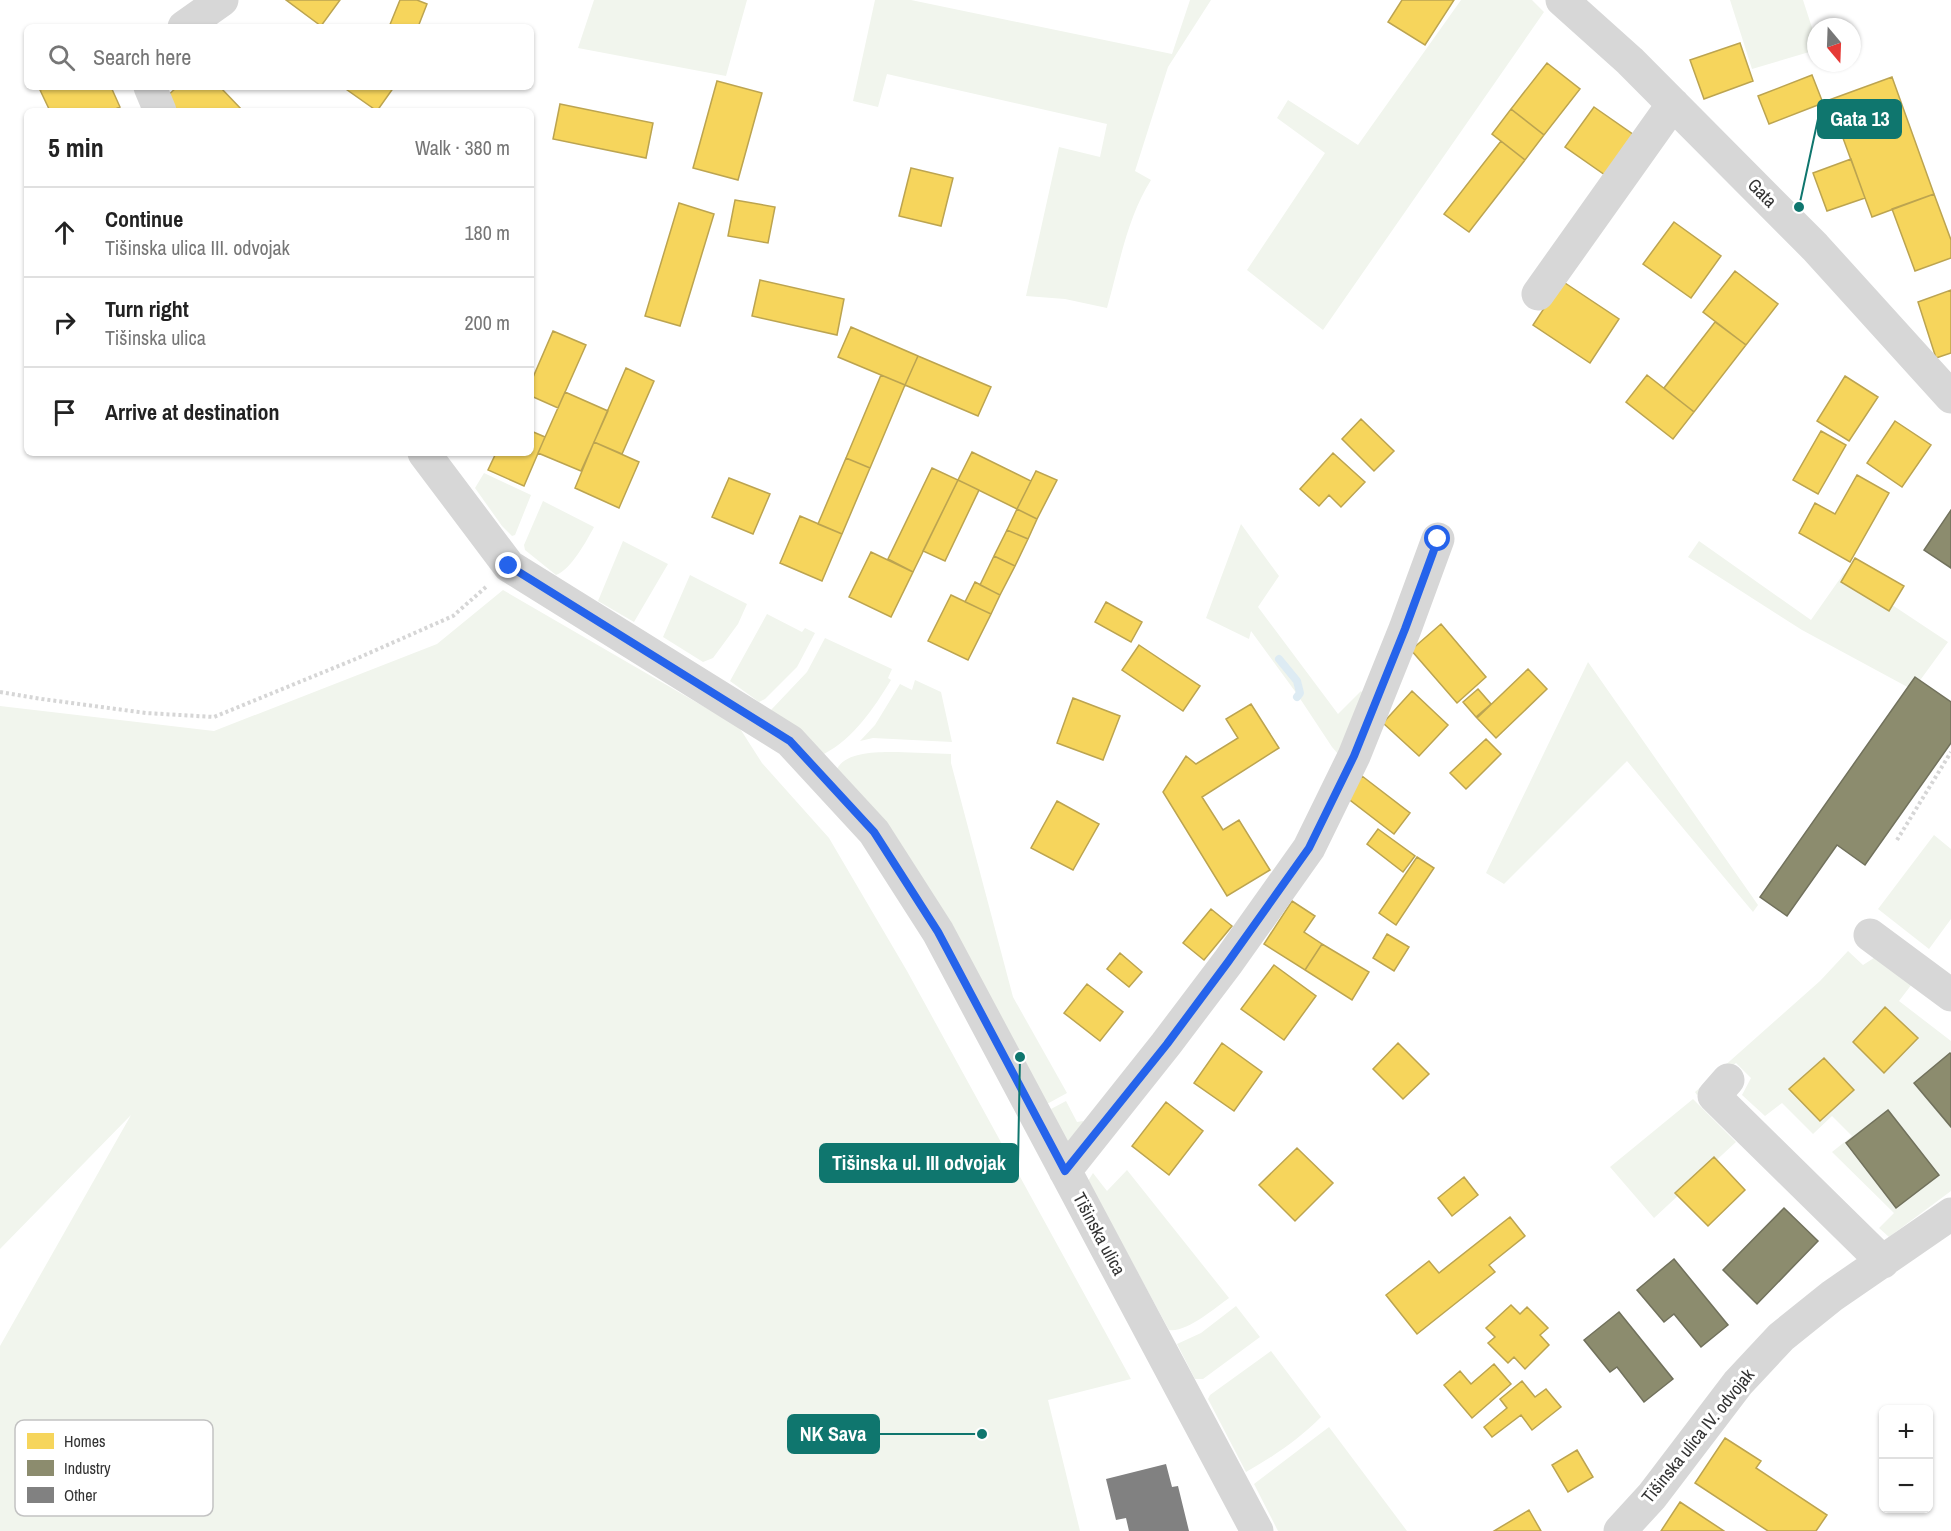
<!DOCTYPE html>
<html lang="en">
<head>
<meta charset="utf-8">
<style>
	body { margin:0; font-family:"Archivo Narrow",sans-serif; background:#f6f6f6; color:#222 }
	.controls { position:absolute; right:18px; bottom:18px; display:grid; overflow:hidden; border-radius:9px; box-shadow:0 2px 4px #0004 }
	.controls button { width:54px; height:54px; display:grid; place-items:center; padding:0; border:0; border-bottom:2px solid #e0e0e0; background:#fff; color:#222; font:30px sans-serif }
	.compass { position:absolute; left:1807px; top:18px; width:54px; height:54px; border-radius:50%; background:#fff; box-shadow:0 2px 4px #0004; rotate:161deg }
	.stop { position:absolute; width:18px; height:18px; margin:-14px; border:4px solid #2563eb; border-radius:50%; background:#fff }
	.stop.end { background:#2563eb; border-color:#fff; box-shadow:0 2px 6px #0008 }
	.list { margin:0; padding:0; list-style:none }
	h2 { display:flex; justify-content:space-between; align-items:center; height:78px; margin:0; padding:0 24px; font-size:26px }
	h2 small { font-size:20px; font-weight:400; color:#767676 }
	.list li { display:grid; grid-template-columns:39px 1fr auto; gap:18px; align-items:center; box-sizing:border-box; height:90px; padding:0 24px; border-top:2px solid #e0e0e0 }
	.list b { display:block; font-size:22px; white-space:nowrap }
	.list p { margin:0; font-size:20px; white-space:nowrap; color:#767676 }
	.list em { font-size:20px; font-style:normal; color:#767676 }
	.icon { flex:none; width:33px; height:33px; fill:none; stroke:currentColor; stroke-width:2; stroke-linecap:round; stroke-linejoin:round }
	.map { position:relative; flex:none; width:1951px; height:1531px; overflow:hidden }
	.search { position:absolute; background:#fff; box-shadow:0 2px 4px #0004; left:24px; top:24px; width:510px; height:66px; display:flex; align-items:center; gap:15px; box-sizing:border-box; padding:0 21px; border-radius:9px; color:#767676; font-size:22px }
	.panel { position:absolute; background:#fff; box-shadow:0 2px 4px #0004; left:24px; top:108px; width:510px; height:348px; border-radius:9px }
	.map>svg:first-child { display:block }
</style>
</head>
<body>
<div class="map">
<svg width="1951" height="1531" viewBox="0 0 1951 1531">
	<rect width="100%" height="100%" fill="#fff"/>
	<path fill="#f1f5ed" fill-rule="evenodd" d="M594 0H747L726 76 578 48Z
		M875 0H911L1172 54 1190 0H1211L1168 67 1135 171 1151 180C1127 218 1119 266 1107 308L1065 299 1026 296 1059 147 1100 157 1107 124 887 74 878 107 853 101Z
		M1461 0H1532L1544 12 1323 330 1247 270 1325 153 1277 118 1288 100 1358 145Z
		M1730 0H1803L1816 40V50L1752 69Z
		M484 473 531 495 515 535 512 536 502 526 475 488Z
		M543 501 594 527C587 540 571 570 556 575L525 550 524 545Z
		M1241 524 1279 576 1258 607 1338 714 1361 691 1369 702 1345 762 1332 747 1297 694 1251 631 1249 639 1206 618Z
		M623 541 668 564 634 622 598 601Z
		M1699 541 1811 620 1844 573 1948 642 1913 690 1802 630 1688 557Z
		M690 575 747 604 738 624 713 658 703 662 663 637Z
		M503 590 739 727 762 763 829 838 907 971 1131 1379 1048 1400 1080 1531H0V1346L131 1115 0 1249V706L214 731 437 644Z
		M767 614 802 632 805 628 815 633 797 667 765 699 759 702 730 681Z
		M825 638 892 669 888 678 891 680C874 708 854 738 824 754L771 710 807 672Z
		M1588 662 1758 905 1753 912 1627 761 1504 884 1486 873Z
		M915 680 941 692 952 742 873 738 860 741 875 725 900 684 912 690Z
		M897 752 951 754V763L1013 997 1067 1093 1047 1104 837 769C846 751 880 752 897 752Z
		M1934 835 1951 849V919L1929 949 1878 909Z
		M1848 951 1863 965 1877 956 1912 984 1899 1001 1951 1041V1054L1949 1053 1914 1083 1951 1127V1191L1889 1237 1879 1228 1894 1213 1832 1152 1852 1136 1832 1116 1813 1134 1782 1103 1765 1116 1742 1095 1751 1078 1736 1063 1697 1095 1695 1092 1820 981ZM1885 1007 1918 1038 1884 1073 1853 1042ZM1823 1058 1854 1090 1790 1089Z
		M1693 1099 1736 1142 1654 1218 1610 1167Z
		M1066 1101 1077 1122 1083 1121 1089 1131 1067 1142 1051 1109Z
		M1127 1170 1229 1298C1215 1308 1186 1333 1169 1330L1088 1181 1093 1173 1107 1191Z
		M1236 1306 1260 1337 1203 1379H1195L1177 1344 1201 1333Z
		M1271 1351 1321 1417C1299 1439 1273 1457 1246 1472L1208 1399 1210 1395Z
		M1329 1427 1407 1531H1278L1254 1484Z"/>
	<path fill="#f6d55c" stroke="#bca450" stroke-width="1.5" d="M286 0H340L321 26Z
		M400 0H417L427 4 418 27H389Z
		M1402 0H1454L1425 45 1388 22Z
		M1740 43 1753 81 1704 99 1690 60Z
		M1547 63 1580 89 1544 135 1511 109Z
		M1812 75 1823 103 1769 124 1758 96Z
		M1892 77 1934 194 1872 217 1829 100Z
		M717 81 762 93 738 180 693 168Z
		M48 87H111L120 107 111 111H50L40 90Z
		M177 87H220L243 111H176L164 99Z
		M343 87H394L377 111Z
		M560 104 653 123 646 158 553 139Z
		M1594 107 1634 135 1605 175 1565 147Z
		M1511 109 1544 135 1525 160 1492 134Z
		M1501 141 1525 160 1469 232 1444 214Z
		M1851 159 1865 198 1827 211 1813 173Z
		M911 168 953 178 941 226 899 216Z
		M1934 194 1951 240V258L1915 271 1892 209Z
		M735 200 775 207 768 243 728 236Z
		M679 203 714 214 680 326 645 316Z
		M1674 222 1721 256 1691 298 1643 264Z
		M1735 271 1778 304 1746 345 1703 312Z
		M760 280 844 299 837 335 752 316Z
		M1562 281 1619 319 1590 363 1533 325Z
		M1951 290V353L1936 358 1918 302Z
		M1715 322 1746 345 1694 412 1664 388Z
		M851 327 918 356 905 385 838 357Z
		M553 331 586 345 558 408 531 396V382Z
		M918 356 991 387 978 416 905 385Z
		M626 368 654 381 622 454 594 442Z
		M881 375 905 385 870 468 846 458Z
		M1647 375 1694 412 1673 439 1626 402Z
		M1845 376 1878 397 1849 441 1817 421Z
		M565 392 608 411 581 471 538 453Z
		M1361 419 1394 451 1374 471 1342 439Z
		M1895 421 1931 445 1902 487 1867 463Z
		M531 431 545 437 524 486 488 470 496 453H531Z
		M1821 431 1846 445 1818 494 1793 480Z
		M594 442 639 462 619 508 575 488Z
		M972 452 1031 481 1017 509 958 480Z
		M1333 453 1365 482 1341 507 1329 495 1319 506 1300 489Z
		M846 458 870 468 842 534 818 524Z
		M932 468 958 480 913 572 888 559Z
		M1036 471 1057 480 1037 519 1017 509Z
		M1857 475 1889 493 1850 562 1799 533 1815 503 1835 514Z
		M729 478 770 494 753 534 712 517Z
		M958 480 979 490 945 561 923 551Z
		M1017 509 1037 519 1028 539 1007 530Z
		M800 516 842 534 822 581 780 563Z
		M1007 530 1028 539 1015 566 994 556Z
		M871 552 913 572 891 617 849 597Z
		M994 556 1015 566 1000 595 980 585Z
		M1855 558 1904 586 1889 611 1841 582Z
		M975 582 1000 595 991 614 965 602Z
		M951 595 991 614 968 660 928 641Z
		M1106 602 1142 622 1131 642 1095 622Z
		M1441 624 1486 677 1457 703 1411 650Z
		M1139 645 1200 686 1183 711 1122 670Z
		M1528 669 1547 689 1496 738 1477 718Z
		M1478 689 1491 704 1476 717 1463 702Z
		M1412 691 1448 725 1419 756 1383 723Z
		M1073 698 1120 716 1103 760 1057 743Z
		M1251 704 1279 748 1202 797 1223 830 1239 820 1270 870 1227 896 1163 792 1186 756 1196 764 1238 738 1226 719Z
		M1486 739 1501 754 1466 789 1450 773Z
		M1362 776 1410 813 1394 834 1346 797Z
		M1057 801 1099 824 1073 870 1031 848Z
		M1378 829 1415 856 1403 872 1367 844Z
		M1417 857 1434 868 1396 925 1379 913Z
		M1292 901 1315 916 1304 932 1322 944 1305 970 1264 944Z
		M1211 909 1232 926 1204 960 1183 943Z
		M1387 934 1409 947 1394 971 1373 958Z
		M1322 944 1369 972 1352 1000 1305 970Z
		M1120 953 1142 972 1129 987 1107 969Z
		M1274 965 1316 996 1284 1040 1241 1009Z
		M1087 984 1123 1012 1100 1041 1064 1013Z
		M1885 1007 1918 1038 1884 1073 1853 1042Z
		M1222 1043 1262 1072 1234 1111 1194 1083Z
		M1398 1043 1429 1074 1403 1099 1373 1069Z
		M1824 1058 1854 1090 1820 1121 1789 1089Z
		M1166 1102 1203 1131 1169 1175 1132 1146Z
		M1297 1148 1333 1183 1295 1221 1259 1185Z
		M1714 1157 1745 1190 1708 1226 1675 1193Z
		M1464 1177 1478 1195 1452 1216 1438 1198Z
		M1510 1217 1525 1236 1489 1265 1495 1272 1417 1334 1386 1295 1429 1261 1439 1273Z
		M1511 1305 1520 1314 1527 1307 1548 1328 1540 1335 1549 1345 1525 1369 1514 1357 1508 1363 1488 1343 1495 1337 1486 1328Z
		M1494 1364 1511 1384 1472 1418 1444 1385 1460 1371 1471 1384Z
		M1522 1381 1535 1397 1546 1389 1561 1407 1532 1430 1521 1415 1492 1437 1484 1427 1507 1408 1500 1399Z
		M1725 1438 1761 1461 1756 1468 1827 1515 1816 1531H1768L1695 1483Z
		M1577 1450 1593 1477 1568 1492 1552 1465Z
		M1680 1502 1724 1531H1661Z
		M1529 1510 1541 1531H1494Z"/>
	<path fill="#8c8c6e" stroke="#71715c" stroke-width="1.5" d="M1951 510V568L1924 550Z
		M1915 677 1951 702V743L1865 865 1837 845 1787 916 1760 897Z
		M1950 1053 1951 1054V1127L1914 1083Z
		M1888 1110 1939 1175 1896 1208 1846 1143Z
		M1784 1208 1818 1241 1757 1304 1723 1270Z
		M1674 1259 1728 1325 1701 1347 1674 1314 1664 1322 1637 1290Z
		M1619 1312 1673 1379 1644 1402 1617 1367 1610 1372 1584 1340Z"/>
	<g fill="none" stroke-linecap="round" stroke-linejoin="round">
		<path stroke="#ddebf3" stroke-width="8" d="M1279 659 1297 681 1300 693 1297 697"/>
	</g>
	<path fill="#818181" d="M1166 1464 1172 1487 1178 1486 1189 1531H1129L1126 1518 1116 1520 1106 1479Z"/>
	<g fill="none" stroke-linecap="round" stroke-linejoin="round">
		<path stroke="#d6d6d6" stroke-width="4" stroke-dasharray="3 3" stroke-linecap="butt" d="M0 692 42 699 146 713 214 717 358 658 453 616 487 586
			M1897 840 1951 752"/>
		<path stroke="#d7d7d7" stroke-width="33" d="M1562 0 1630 61 1815 247 1951 397
			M184 27 222 0
			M150 87 160 111
			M1538 294 1673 104
			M424 453 509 566 790 741 874 832 938 932 1257 1531
			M1870 935 1951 995
			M1728 1080 1714 1096 1883 1262
			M1065 1171 1166 1044 1228 962 1309 848 1354 756 1405 629 1438 539
			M1620 1531 1652 1496 1738 1383 1781 1337 1832 1296 1951 1214"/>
	</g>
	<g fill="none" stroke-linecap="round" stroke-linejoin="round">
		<path stroke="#2563eb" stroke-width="8" d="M509 566 790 741 874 832 938 932 1065 1171 1167 1044 1228 962 1309 848 1354 756 1405 629 1438 539"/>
	</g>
	<g text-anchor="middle" stroke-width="6" stroke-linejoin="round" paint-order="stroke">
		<g font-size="18" fill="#333" stroke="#fff">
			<text transform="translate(1762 193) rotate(45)" y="6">Gata</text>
			<text transform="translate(1099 1234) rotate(62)" y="6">Tišinska ulica</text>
			<text transform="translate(1698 1436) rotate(-51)" y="6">Tišinska ulica IV. odvojak</text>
		</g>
	</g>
	<rect x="15" y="1420" width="198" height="96" rx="9" fill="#fff" stroke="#c2c2c2" stroke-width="1.5"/>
	<rect x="27" y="1433" width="27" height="16" fill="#f6d55c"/>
	<rect x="27" y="1460" width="27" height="16" fill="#8c8c6e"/>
	<rect x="27" y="1487" width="27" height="16" fill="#818181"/>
	<g font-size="16" fill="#333">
		<text x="64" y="1447">Homes</text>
		<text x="64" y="1474">Industry</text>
		<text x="64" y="1501">Other</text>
	</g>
	<path fill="none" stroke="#0f766e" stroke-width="2" d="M1799 207L1818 119M1020 1057L1018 1163M982 1434L879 1434"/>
	<g fill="#0f766e" stroke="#fff" stroke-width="2">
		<circle cx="1799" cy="207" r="6"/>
		<circle cx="1020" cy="1057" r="6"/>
		<circle cx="982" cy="1434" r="6"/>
	</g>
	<g fill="#0f766e" stroke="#0f766e" stroke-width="2">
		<rect x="1818" y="100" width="83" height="38" rx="6"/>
		<rect x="820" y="1144" width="198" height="38" rx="6"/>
		<rect x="788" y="1415" width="91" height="38" rx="6"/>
	</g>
	<g font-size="20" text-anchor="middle" font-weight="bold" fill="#fff">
		<text x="1860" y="126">Gata 13</text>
		<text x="919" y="1170">Tišinska ul. III odvojak</text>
		<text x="833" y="1441">NK Sava</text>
	</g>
</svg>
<div class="controls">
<button>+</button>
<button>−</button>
</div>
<svg class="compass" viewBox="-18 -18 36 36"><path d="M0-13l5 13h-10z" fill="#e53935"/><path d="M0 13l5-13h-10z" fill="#767676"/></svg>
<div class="stop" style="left:1438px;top:539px"></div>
<div class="stop end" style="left:509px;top:566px"></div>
<div class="search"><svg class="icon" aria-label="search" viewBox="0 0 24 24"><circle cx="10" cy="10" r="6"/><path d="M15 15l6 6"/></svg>Search here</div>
<section class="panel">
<h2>5 min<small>Walk · 380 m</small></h2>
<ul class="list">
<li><svg class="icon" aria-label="ahead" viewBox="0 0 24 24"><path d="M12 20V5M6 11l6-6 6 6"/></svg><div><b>Continue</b><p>Tišinska ulica III. odvojak</p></div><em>180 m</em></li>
<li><svg class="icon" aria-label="right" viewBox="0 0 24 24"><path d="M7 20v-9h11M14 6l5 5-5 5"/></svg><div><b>Turn right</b><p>Tišinska ulica</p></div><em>200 m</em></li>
<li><svg class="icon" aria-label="arrive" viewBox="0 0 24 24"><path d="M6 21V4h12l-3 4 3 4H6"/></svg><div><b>Arrive at destination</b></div></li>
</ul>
</section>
</div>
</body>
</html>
